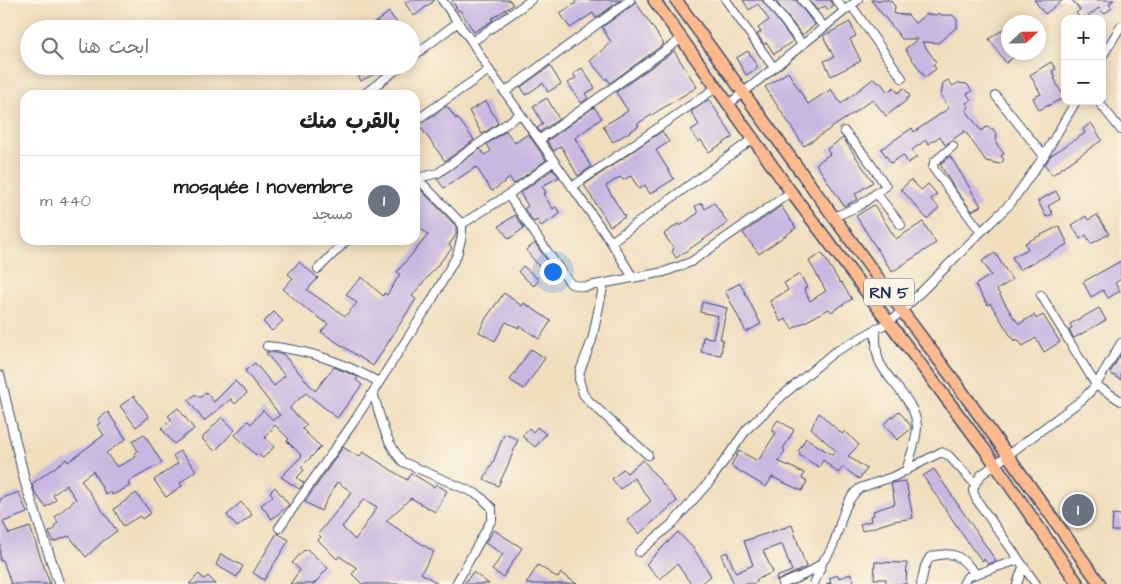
<!DOCTYPE html>
<html lang="ar">
<head>
<meta charset="utf-8">
<style>
	body { margin:0; font-family:"Architects Daughter","Playpen Sans Arabic",sans-serif; background:#f6f6f6; color:#222; direction:rtl }
	.controls { position:absolute; right:15px; top:15px; display:grid; overflow:hidden; border-radius:10px; box-shadow:0 2px 12px #0003 }
	.controls button { width:45px; height:45px; display:grid; place-items:center; padding:0; border:0; border-bottom:1px solid #e0e0e0; background:#fff; color:#222; font:25px sans-serif }
	.compass { position:absolute; left:1001px; top:15px; width:45px; height:45px; border-radius:50%; background:#fff; box-shadow:0 2px 12px #0003; rotate:68deg }
	.you { position:absolute; left:552px; top:271px; width:18px; height:18px; margin:-12px; border:4px solid #fff; border-radius:50%; background:#1a73e8; box-shadow:0 0 0 8px #1a73e833 }
	.badge { display:grid; place-items:center; width:32px; height:32px; border-radius:50%; background:#111827; color:#fff; font-size:16px; font-weight:700 }
	.pin { position:absolute; translate:-50% -50%; border:2px solid #fff; box-shadow:0 1px 5px #0006 }
	.list { margin:0; padding:0; list-style:none }
	h2 { display:flex; justify-content:space-between; align-items:center; height:65px; margin:0; padding:0 20px; font-size:21px }
	h2 small { font-size:16px; font-weight:400; color:#767676 }
	.list li { display:grid; grid-template-columns:32px 1fr auto; gap:15px; align-items:center; box-sizing:border-box; height:90px; padding:0 20px; border-top:1px solid #e0e0e0 }
	.list b { display:block; font-size:19px; white-space:nowrap }
	.list p { margin:0; font-size:16px; white-space:nowrap; color:#767676 }
	.list em { font-size:16px; font-style:normal; color:#767676 }
	.icon { flex:none; width:28px; height:28px; fill:none; stroke:currentColor; stroke-width:2; stroke-linecap:round; stroke-linejoin:round }
	.map { position:relative; flex:none; width:1121px; height:584px; overflow:hidden; direction:ltr }
	.search { position:absolute; background:#fff; box-shadow:0 2px 12px #0003; left:20px; top:20px; width:400px; height:55px; display:flex; align-items:center; gap:12px; box-sizing:border-box; padding:0 18px; border-radius:28px; color:#767676; font-size:19px }
	.panel { position:absolute; background:#fff; box-shadow:0 2px 12px #0003; left:20px; top:90px; width:400px; height:155px; border-radius:15px; direction:rtl }
	.map>svg:first-child { display:block }
</style>
</head>
<body>
<div class="map">
<svg width="1121" height="584" viewBox="0 0 1121 584">
	<rect width="100%" height="100%" fill="#fcf5e5"/>
	<filter id="ink" filterUnits="userSpaceOnUse"><feTurbulence type="fractalNoise" baseFrequency=".02" numOctaves="2"/><feDisplacementMap in="SourceGraphic" scale="10" xChannelSelector="R" yChannelSelector="G"/><feConvolveMatrix kernelMatrix="1 2 1 2 8 2 1 2 1" color-interpolation-filters="sRGB"/></filter>
	<filter id="wash" filterUnits="userSpaceOnUse"><feTurbulence type="fractalNoise" baseFrequency=".0096" numOctaves="4" result="noise"/><feDisplacementMap in="SourceGraphic" scale="20" xChannelSelector="R" yChannelSelector="G"/><feGaussianBlur stdDeviation="1.12" result="paint"/><feColorMatrix in="noise" values="0 0 0 0 0 0 0 0 0 0 0 0 0 0 0 0 0 1.4 0 .05"/><feComposite in="paint" operator="in"/></filter>
	<g filter="url(#wash)">
		<rect width="100%" height="100%" fill="#f0debd"/>
		<g id="blocks">
			<path fill="#c9b7e1" fill-rule="evenodd" d="M410 0H435L414 16 405 3Z
				M452 0H510L513 5 491 19 493 20 474 32 460 10 458 11Z
				M574 0H621L596 18 593 13 570 28 560 13 576 3Z
				M743 0H762L793 41 774 54 767 43 764 44 757 34 761 32 758 28 769 20 758 4 749 10Z
				M775 0H796L815 25 802 35Z
				M809 0H830L833 6 828 10 825 6 817 10Z
				M871 0H890L895 6 894 14 908 15 915 23 926 14 936 15 939 13 941 15H953L957 20V27L938 43 922 42 936 62 933 65 936 69 925 77 905 49 918 39H902Z
				M1034 0H1063L1045 14Z
				M1072 0H1114L1109 4 1112 8 1104 14 1099 8 1084 19H1080L1076 13 1080 10Z
				M635 1 664 44 610 83 607 78 606 80 590 61 611 42 602 27 633 5Z
				M389 12 401 29H364L379 20Z
				M850 22 856 36 850 39 861 61 831 76 824 61 834 57 823 36Z
				M1008 26V52H1021L1006 63 989 39Z
				M674 51 697 87 637 124 639 126 613 142 603 126 628 111 616 92Z
				M748 51 758 68 746 75 736 58Z
				M1051 62 1056 69 1052 71 1056 77 1054 78 1064 98 1039 110 1033 98 1041 94 1030 75Z
				M353 66H372L376 73 361 81Z
				M550 66 561 84 548 92 543 83 526 95 521 87Z
				M582 68 595 88 585 94 588 98 581 103 568 83 576 78 573 74Z
				M788 72 808 104 831 89 841 104 874 78 878 83 880 82 888 92 894 87 898 93 904 88 910 96 906 99 907 100 886 116 872 99 854 113 804 146 765 87Z
				M948 80 953 86 958 83 967 84 972 91 967 94 971 100 966 103 969 107 966 110 981 131 986 127 993 129 997 135 996 143 1004 154 1001 156 1004 160 1000 164 986 161 965 131 945 145 940 136 929 144 926 140 912 150 917 157 908 163 903 155 891 163 881 149 912 128 914 132 949 108 941 96 943 83Z
				M547 98 559 119 540 132 537 128 543 124 533 106Z
				M709 99 733 137 709 152 701 140 698 142 691 130 699 125 691 112Z
				M486 101 498 123 482 134 469 111Z
				M447 106 456 119 457 117 474 140 445 161 419 125Z
				M594 107 602 118 575 138 591 167 578 176 561 146 554 151 547 141Z
				M1091 123 1102 140 1052 175 1045 165 1050 156 1085 133 1083 129Z
				M506 131 515 143 528 134 546 160 514 184 510 178 492 191 476 167 444 188 437 179 480 149 485 155 491 151 487 144Z
				M662 131 669 142 656 150 674 179 650 194 645 185 639 189 631 176 623 180 620 177 606 186 625 217 610 226 584 185Z
				M843 138 873 182 855 194 858 199 844 206 816 164 830 154 827 149Z
				M950 156 981 206 972 211 955 189 940 164Z
				M553 169 559 177 542 186 546 193 543 194 553 209 556 207 560 214 541 226 537 220 534 222 524 209 528 206 520 193Z
				M911 180 921 190 928 184 937 194 931 199 939 208 927 219 901 189Z
				M415 184 456 226V235L449 245 452 248 412 296 416 299 373 366 321 332 328 324 305 308 283 289 293 278 288 274 299 262 318 278 307 290 345 316 357 303 346 294 362 277 383 296 384 293 387 295 400 274 397 272 428 235 415 223Z
				M1056 191 1060 199 1048 206 1053 214 1046 217 1038 201Z
				M702 203 705 209 714 203 728 223 676 258 672 251 674 249 664 234 678 224 680 226 698 213 695 206Z
				M874 205 896 239 923 222 936 243 892 272 856 216Z
				M781 206 796 228 759 254 743 233Z
				M515 215 524 228 509 239 499 226Z
				M1097 215 1109 234 1091 244 1086 235 1080 239 1072 225 1086 216 1088 220Z
				M1059 226 1068 244 1019 270 1012 257 1028 249 1025 243Z
				M535 243 550 264 542 270 526 250Z
				M822 253 840 283 841 282 852 299 831 312 829 309 792 329 786 319 781 322 770 301 788 290 784 283 800 274 807 287 804 289 810 301 826 291 809 261Z
				M995 253 1012 280 997 290 1012 315 1019 324 1034 315 1036 319 1043 315 1060 342 1044 352 1036 338 1023 346 1017 339 1014 341 990 303 988 305 975 285 991 275 982 261Z
				M1121 261V279L1115 283 1120 291 1108 298 1103 290 1091 297 1083 282Z
				M523 266 539 280 534 286 518 272Z
				M740 283 761 324 746 332 725 291Z
				M504 293 522 306 524 303 551 321 539 339 520 326 519 328 506 322 495 341 479 332 486 318Z
				M702 302 727 308 720 339H723L721 355 701 352 703 337 713 338 718 316 700 312Z
				M1099 308 1106 320 1074 338 1069 330 1072 328 1070 324Z
				M274 312 283 321 272 331 263 322Z
				M531 349 545 358 524 389 510 380Z
				M267 352 283 354 315 391 334 367 358 377 356 380 362 385 337 418 306 393 291 406 290 409 307 425 302 429 321 447 301 467 304 470 297 478 304 483 299 489 281 477 302 456 287 441 289 439 275 425 265 437 274 447 263 458 258 454 256 455 235 435 248 421 251 424 263 410 273 420 280 415 245 371 255 363 274 386 285 376 266 353Z
				M1121 354V380L1110 373Z
				M235 381 247 393 235 404 231 399 204 421 188 400 196 394 200 398 206 392 214 402Z
				M134 396 149 417 136 427 120 406Z
				M178 408 194 429 174 444 161 428 172 420 168 416Z
				M899 411 911 426V429L897 440 884 424Z
				M108 412 126 439 106 453 117 467 136 457 134 454 138 451 132 441 144 434 162 463 128 482 130 486 112 495 111 492 106 495 93 471 81 480 117 531 103 541 86 557 69 536 53 542 49 532 55 529 54 526 58 523 55 517 76 499 66 485 53 495 56 500 46 507 35 493 32 484 66 459 68 462 104 435 97 425 101 423 98 419Z
				M819 413 842 434 845 431 859 445 848 456 867 469 859 479 843 467 838 473 823 460 819 467 799 455 801 453 798 452 806 438 832 455 836 451 811 428Z
				M222 417 235 430 215 451 203 440V437Z
				M778 420 794 430 783 449 785 451 778 461 804 473 802 479 807 481 802 491 772 477 766 487 731 466 739 451 758 461 776 433 771 430Z
				M537 427 546 434 535 447 522 436 529 428 533 432Z
				M504 434 518 439 509 463 498 486 484 479 494 460Z
				M343 447 359 457 363 452 407 480 411 473 434 487 436 484 447 491 435 512 411 498 386 521 434 552 421 573 438 584H362L352 574 357 568 339 556 337 559 318 540 321 537 318 534 352 492 337 482 321 511 305 502ZM364 499 377 507 355 540 342 527Z
				M180 451 196 470 180 483 182 486 166 497 154 480 178 463 173 456Z
				M643 460 677 501 639 534 627 520 651 501 634 478 620 489 612 479 623 469 627 473Z
				M934 469 996 561 988 564 984 559 982 561 974 550H973L923 476Z
				M906 481 913 518 894 521 862 531 860 524 871 521 870 516 874 515 873 511 895 504 891 483Z
				M275 487 289 505 272 519 261 505 273 496 270 492Z
				M19 492 27 513 3 522 9 534 30 527 50 584H11L3 560 0 561V499Z
				M136 493 151 513 142 519 140 516 123 526 114 509Z
				M241 502 252 515 237 527 227 515Z
				M1113 514 1121 515V531H1112Z
				M792 525 806 567 777 581 776 577 792 571 782 544 763 551 773 572 756 580 757 582 752 584H734L721 555 727 552 736 573 753 565 744 541Z
				M494 530 522 548 503 577 492 570 503 554 485 543Z
				M678 532 694 549 711 576 700 584H691L677 564 660 579 646 564Z
				M277 533 289 540 264 580 253 573Z
				M307 549 328 568 314 584H290L300 570 292 563 304 550 305 551Z
				M221 554 243 566 237 577 216 565Z
				M875 562 907 563 906 584H886V579H874Z
				M538 565 558 578 561 573 577 584H526Z
				M473 572 489 584H464Z
				M199 574 204 579 208 576 216 584H189Z
				M851 574 855 584H826L831 582 829 578 838 575 839 578Z"/>
		</g>
	</g>
	<g filter="url(#ink)">
		<use href="#blocks" fill-opacity="0" stroke="#3b496c" stroke-width="1"/>
		<g fill="none" stroke-linecap="round" stroke-linejoin="round">
			<defs>
				<path id="minor" d="M442 0 472 42 489 70
					M726 0 774 68
					M768 0 802 44
					M802 0 824 27
					M836 0 844 10
					M851 5 902 78
					M472 42 531 0
					M1102 57 1121 26
					M411 58 458 22
					M505 92 630 0
					M363 95 401 66
					M996 96 1044 156
					M1098 101 1121 130
					M729 104 858 0
					M415 121 489 70 539 140
					M953 146 934 162 933 168 981 232
					M554 161 539 140 681 39
					M415 176 422 177 438 173 520 114
					M572 187 717 87
					M877 194 901 225
					M834 217 859 206 886 186 866 157 844 131
					M462 224 508 195
					M611 242 754 138
					M318 269 347 240
					M632 276 611 242 554 161 508 195 561 271 571 284 584 287 664 272 691 262 791 192
					M604 283 592 340 580 371 579 379 583 394 590 402 648 455
					M1041 295 1096 385 1121 401
					M876 329C876 340 875 352 880 363 891 385 915 400 917 426 917 440 910 457 906 471
					M267 346C309 350 342 362 379 382
					M373 392C380 416 385 443 403 462L479 495 492 508V519L456 584
					M279 528 353 423 432 300 457 255 462 236V224L415 176
					M639 552 673 523 710 481 747 429 782 396 833 353 889 322 902 311 981 232 1011 203 1044 156 1076 101
					M782 584C796 578 813 573 823 561 842 541 837 506 860 488L895 476 941 452 948 455 975 484
					M814 584 822 564
					M921 584 925 566 930 557C955 550 960 556 976 574
					M963 584 967 577 1018 560
					M1017 584 1023 567
					M1036 584 976 499 973 491 975 484 981 475 1083 399 1096 385 1121 343"/>
				<path id="tertiary" d="M0 376 25 482 59 584"/>
				<path id="primary" d="M654 0 791 192 988 454 1078 584
					M676 0 902 311 956 383 1100 584"/>
			</defs>
			<use href="#minor" stroke="#3b496c" stroke-width="10"/>
			<use href="#tertiary" stroke="#3b496c" stroke-width="11"/>
			<use href="#primary" stroke="#3b496c" stroke-width="14"/>
			<use href="#minor" stroke="#fff" stroke-width="8"/>
			<use href="#tertiary" stroke="#fff" stroke-width="9"/>
			<use href="#primary" stroke="#fcba8e" stroke-width="11"/>
		</g>
	</g>
	<g text-anchor="middle" stroke-width="4" stroke-linejoin="round" paint-order="stroke">
		<rect fill="#fcf5e5" stroke="#5e6a86" stroke-width="1" x="864" y="278.5" width="50" height="27" rx="4"/>
		<g font-size="16" font-weight="bold" fill="#1b2f5e">
			<text x="889" y="298">RN 5</text>
		</g>
	</g>
</svg>
<div class="controls">
<button>+</button>
<button>−</button>
</div>
<svg class="compass" viewBox="-18 -18 36 36"><path d="M0-13l5 13h-10z" fill="#e53935"/><path d="M0 13l5-13h-10z" fill="#767676"/></svg>
<div class="you"></div>
<div class="pin badge" style="left:1078px;top:510px;background:#6b7280">1</div>
<div class="search"><svg class="icon" aria-label="search" viewBox="0 0 24 24"><circle cx="10" cy="10" r="6"/><path d="M15 15l6 6"/></svg>ابحث هنا</div>
<section class="panel">
<h2>بالقرب منك<small></small></h2>
<ul class="list">
<li><span class="badge" style="background:#6b7280">1</span><div><b>mosquée 1 novembre</b><p>مسجد</p></div><em>440 m</em></li>
</ul>
</section>
</div>
</body>
</html>
